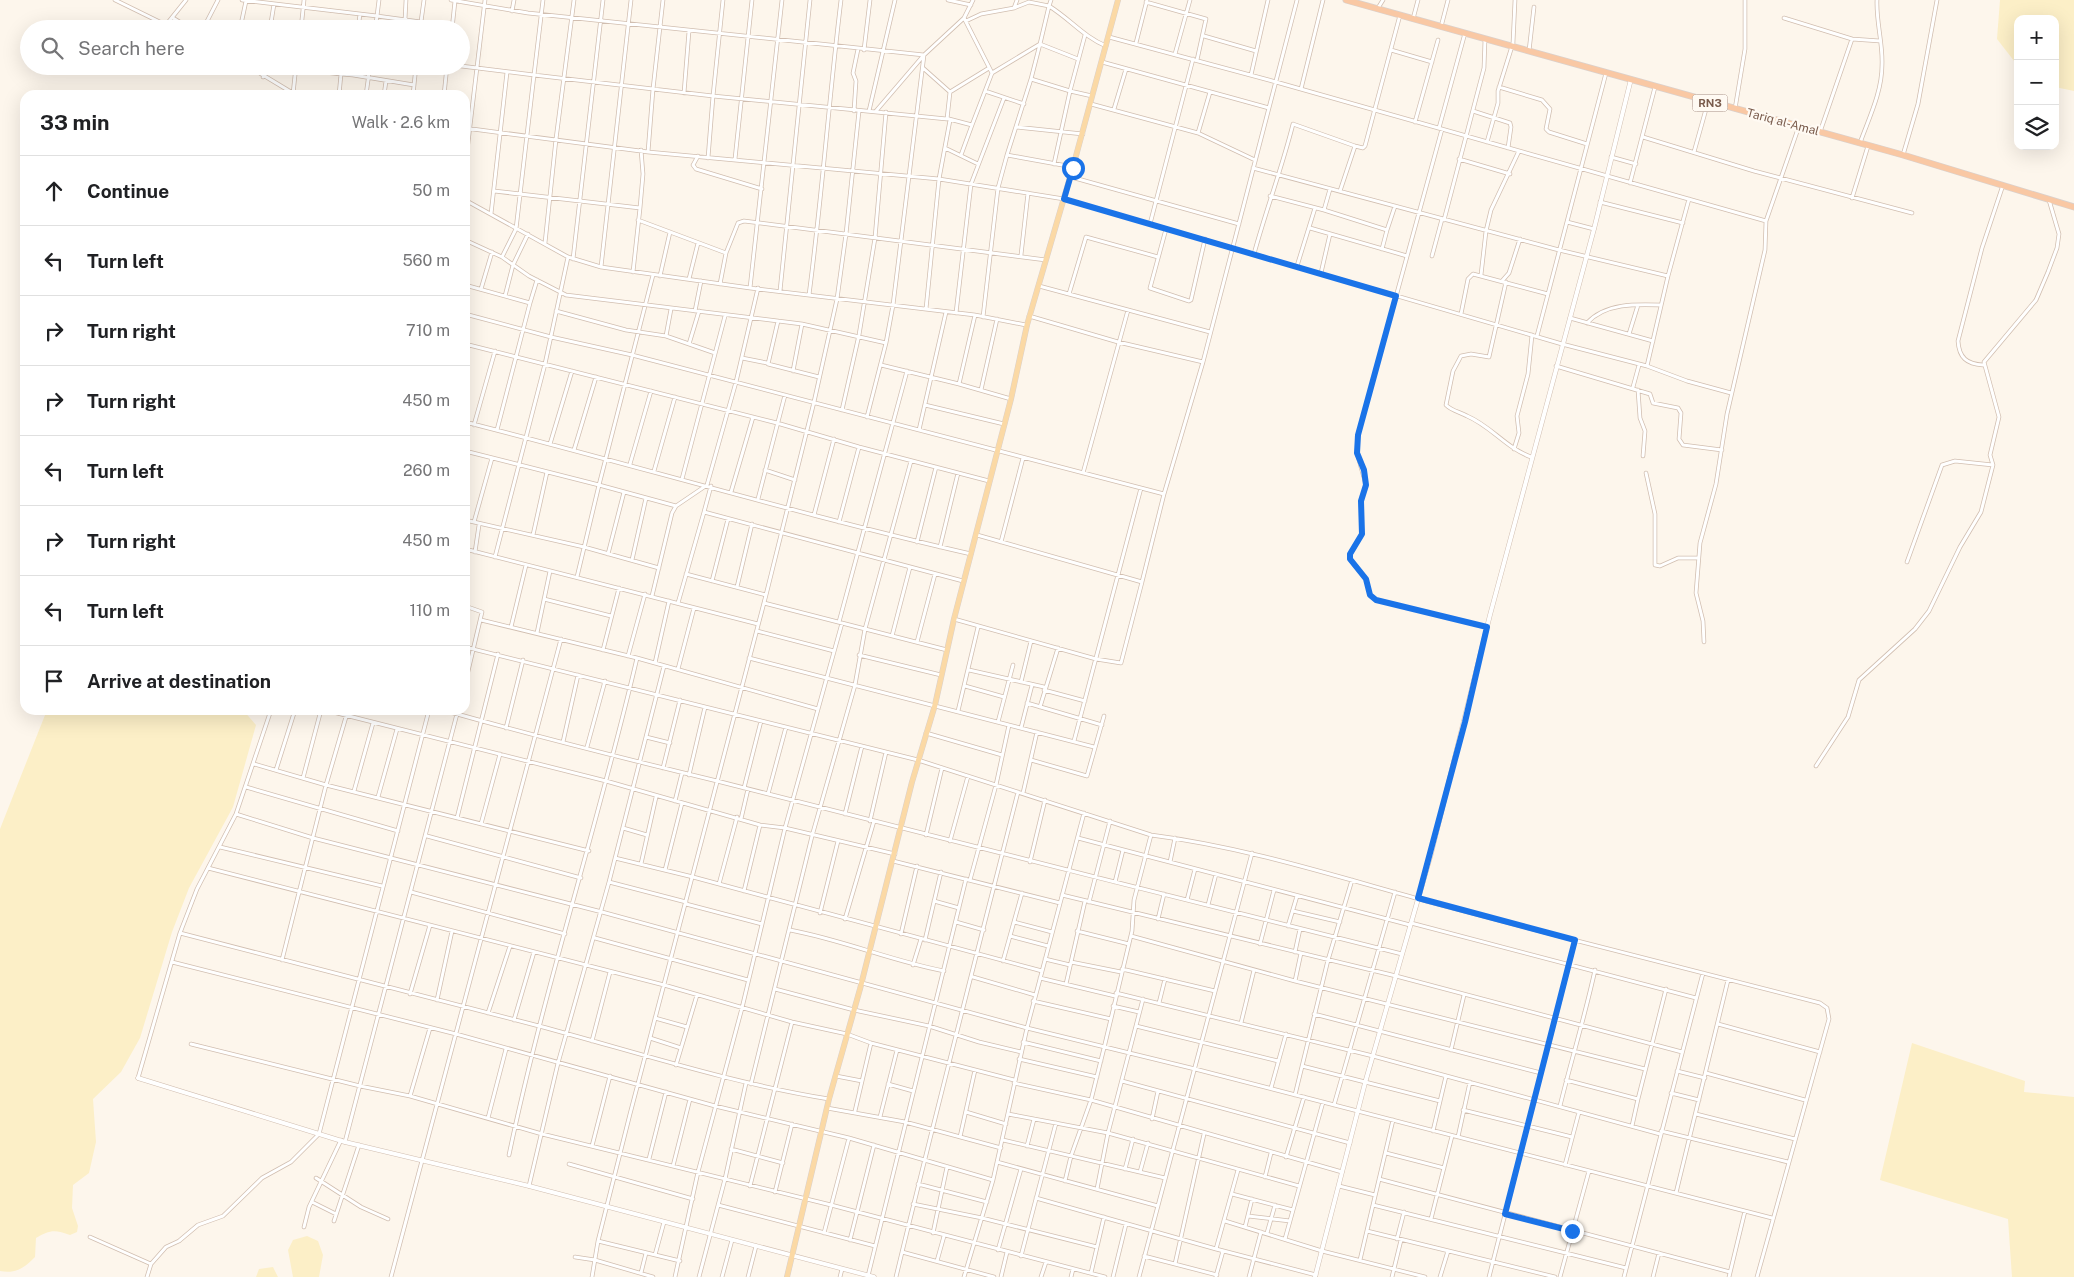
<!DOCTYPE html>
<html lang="en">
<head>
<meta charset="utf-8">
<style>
	body { margin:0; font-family:"Public Sans",sans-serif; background:#f6f6f6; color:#202124 }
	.controls { position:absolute; right:15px; top:15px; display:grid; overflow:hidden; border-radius:10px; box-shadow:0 5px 20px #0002 }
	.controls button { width:45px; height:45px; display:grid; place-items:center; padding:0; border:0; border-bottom:1px solid #e0e0e0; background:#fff; color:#202124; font:25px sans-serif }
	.stop { position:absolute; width:15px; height:15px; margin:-11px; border:4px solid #1a73e8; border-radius:50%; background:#fff }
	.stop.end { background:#1a73e8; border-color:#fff; box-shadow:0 1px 5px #0008 }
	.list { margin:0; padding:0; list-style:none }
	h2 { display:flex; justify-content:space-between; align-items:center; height:65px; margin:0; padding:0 20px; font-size:21px }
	h2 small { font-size:16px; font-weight:400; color:#757577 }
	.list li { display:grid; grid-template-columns:32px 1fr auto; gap:15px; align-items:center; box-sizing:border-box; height:70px; padding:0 20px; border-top:1px solid #e0e0e0 }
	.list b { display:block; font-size:19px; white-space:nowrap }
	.list em { font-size:16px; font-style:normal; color:#757577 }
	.icon { flex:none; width:28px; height:28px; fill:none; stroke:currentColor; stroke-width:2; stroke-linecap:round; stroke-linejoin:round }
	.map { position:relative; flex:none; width:2074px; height:1277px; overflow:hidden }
	.search { position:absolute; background:#fff; box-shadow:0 5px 20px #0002; left:20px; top:20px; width:450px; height:55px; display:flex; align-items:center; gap:12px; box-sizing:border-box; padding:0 18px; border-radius:28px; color:#757577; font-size:19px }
	.panel { position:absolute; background:#fff; box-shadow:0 5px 20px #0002; left:20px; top:90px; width:450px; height:625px; border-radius:15px }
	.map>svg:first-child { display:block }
</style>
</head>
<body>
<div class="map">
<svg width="2074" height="1277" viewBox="0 0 2074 1277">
	<rect width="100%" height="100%" fill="#fdf6ec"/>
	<path fill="#fcefc7" d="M2000 0H2074V91L2055 87V19H2018V66L1997 39Z
		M47 710H243L256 725 233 807 189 888 172 932 140 1038 121 1072 93 1099 96 1142 89 1173 73 1185 72 1208 78 1226 77 1232 70 1235C55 1229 49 1230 36 1238L35 1257C24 1268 16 1274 0 1271V829Z
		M1912 1043 2025 1081 2024 1092 2074 1097V1277H2012L2008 1219 1880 1180Z
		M307 1236 318 1241 323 1255 319 1277H293L288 1250 293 1240Z
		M273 1267 278 1277H256L259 1269Z"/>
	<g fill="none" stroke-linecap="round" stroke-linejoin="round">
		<defs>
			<path id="minor" d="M115 0 166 25 186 0
				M242 0 377 16 379 0
				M451 0 528 13 924 55
				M543 0 534 75 653 89 648 152
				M663 0 653 89 713 96 723 0
				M948 0 971 5
				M1146 2 1206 19 1197 60
				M1014 8 1017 0
				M1378 8 1383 0
				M512 11 514 0
				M173 18 191 29
				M1784 18 1852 39 1880 41
				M1413 19 1418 0
				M405 20 406 0
				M966 21 981 14 1014 8 1029 2 1049 6 1051 0
				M1442 23 1448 0
				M203 29 218 0
				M240 29 246 1
				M270 29 274 4
				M301 29 304 0
				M358 29 360 14
				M375 29 377 16 421 22
				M420 29 424 0
				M452 29 455 1
				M1204 36 1256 51
				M1109 37 1276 82 1766 221
				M1136 43 1147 0
				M864 50 870 0
				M1391 50 1432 62
				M1529 51 1534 7
				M1175 54 1190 0
				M1102 62 1269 108
				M248 66 296 95
				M354 66 353 75 414 85
				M461 66 534 75 516 229 502 257
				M923 68 950 92 989 68
				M296 69 341 74
				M992 73 1040 44 1049 6C1070 19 1084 37 1106 46
				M1251 75 1268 0
				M263 77 265 66
				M1031 79 1070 91 1085 35
				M1499 87 1542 100 1550 109 1546 129 1549 132 1587 144
				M1301 89 1323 0
				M985 91 1024 104
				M684 93 689 31
				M293 94 296 66
				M339 95 341 74 353 75
				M366 95 370 66
				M384 95 386 81
				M413 95 416 66
				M444 95 447 66
				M1091 104 1198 133 1255 160
				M1114 109 1126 69
				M1735 109 1745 49V0
				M854 111 856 81 853 73 858 49
				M869 111 895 0
				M876 111 924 55 964 18 973 0
				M1473 111 1510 123 1511 127 1508 148
				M949 119 972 125 992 73 964 18
				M1415 122 1438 40
				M1016 127 1083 134
				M465 128 648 152 939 179 950 120
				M1439 128 1465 33
				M1442 129 1358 435 1357 453 1366 485 1361 501 1362 534 1350 555V559L1366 579 1370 595 1376 600 1487 627
				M1820 132 1852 39
				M1198 133 1210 92
				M1643 137 1754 171 1912 213
				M1487 142 1498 103V91L1513 43 1515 0
				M1860 143C1869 118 1882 92 1882 65 1883 43 1876 22 1877 0
				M945 148 978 164
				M1694 152 1708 102
				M961 155 972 125
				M1007 155 1031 79 1040 44 1078 59
				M1903 155 1918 104 1937 0
				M698 156 693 165 696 169 762 189
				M1611 157 1636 164
				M708 158 713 96 947 119 950 92
				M735 159 752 0
				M1459 159 1510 174
				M1054 164 1070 91 1092 96
				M465 168 485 0
				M1253 168 1559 250 1668 276 1689 199
				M1071 177 1239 224
				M1630 183 1655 87
				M494 191 640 208 633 272
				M1340 191 1355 146
				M1270 196 1324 210 1387 230 1382 249
				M1852 198 1868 146
				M465 200 568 257 601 267 750 288 975 315 1026 325
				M1600 202 1683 223
				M640 208 643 174 641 150
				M1324 210 1330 189
				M491 214 507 72
				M638 220 726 253 720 284
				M1444 220 1484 68 1485 39
				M1567 222 1594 229
				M1150 224 1193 59
				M1310 228 1407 256
				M1166 229 1150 288 1189 301 1191 300 1205 239
				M1387 230 1395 206
				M465 240 502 257 529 276 566 295 802 324 886 343
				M545 243 556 139 574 0
				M726 253 738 223 744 221 1046 260
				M1254 254C1266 210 1282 168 1293 124L1355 146 1363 148 1365 146 1400 15
				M1021 255 1028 193
				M1432 256 1442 219
				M573 259 603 0
				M1297 266 1315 208
				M601 267 631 0
				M1321 273 1330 234
				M653 275 599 485 676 506
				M1481 275 1486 231 1491 210 1519 151
				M660 276 670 232
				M689 279 698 243
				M1502 281 1509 273 1520 239
				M1506 282 1489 357 1471 354 1461 356 1453 371 1446 405C1452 411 1460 412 1467 416 1491 426 1506 448 1531 457
				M465 285 530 303 497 430
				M1039 286 1210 332
				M750 288 782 0
				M481 289 492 252
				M780 291 810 0
				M1069 294 1086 237 1158 257
				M809 295C822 197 829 98 841 0
				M505 296 513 265 528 234
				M530 303 537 280
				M926 309 939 179 1064 199 1562 344 1647 366 1668 276
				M556 311 626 330 666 336 715 353
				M695 311 701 281
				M956 313 971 184 1004 98
				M465 314 551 337 632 355 1164 494 1203 362
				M1461 314 1468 279 1473 274 1548 294
				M975 315 959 384 1011 399
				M1029 316 1118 342 1203 362 1297 0
				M983 317 998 188 1007 155 1073 167
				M1570 318 1653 341
				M778 321 768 364 819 377
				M1587 323C1605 303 1636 304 1661 305
				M1629 334 1638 305
				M666 336 671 309
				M1537 336 1606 73
				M465 344 777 423 859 447 989 481
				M689 344 699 311
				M465 356 468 345
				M742 358 767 363
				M881 365 959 384
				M1983 365C1967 364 1959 358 1958 341L1982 248 2003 185
				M1556 366 1650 394 1653 403 1678 408 1681 413 1679 439 1683 445 1722 450
				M1647 366 1687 381 1731 393
				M793 371 802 324
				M1633 387 1639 365
				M981 390 997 319
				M1638 390 1640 418 1645 431 1643 456
				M925 405 1004 424
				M842 410 859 335 875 238 886 112
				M867 417 886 343 893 305 924 55
				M465 422C634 465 801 515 971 554
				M474 425 495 351
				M919 430 946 312
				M550 444 572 371
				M1514 449 1519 433 1517 416 1528 374 1532 335
				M574 450 596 377
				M465 451 599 485 577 577
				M630 464 651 391
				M765 470 795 480
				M654 471 675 397
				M1083 473 1128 310
				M1646 473 1655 514V565L1660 566 1678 558H1698
				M682 479 725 316
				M711 486 704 512 963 581
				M731 492 753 417
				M758 499 785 395
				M814 515 834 439
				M465 520 584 547 659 568
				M474 522 492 458
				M839 522 859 447
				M533 535 547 472
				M977 535 1142 582 1164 494
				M917 542 936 467
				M1001 542 1023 458
				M940 547 958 473
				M465 549 758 624
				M475 552 479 525
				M608 554 624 492
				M465 555 466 550
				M495 557 545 364 568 257
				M632 560 646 498
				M1907 562 1942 465 1955 461 1993 465
				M686 574 766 595
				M712 581 728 519
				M737 587 752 524
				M652 596 672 513 676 506 707 485 736 382 758 288
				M544 599 611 616
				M678 603 704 512
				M764 603 947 650
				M465 606 482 612 465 684
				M954 619 1096 659 1121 663 1142 582
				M481 620 637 658 818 709
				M839 622 907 371
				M511 627 526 565
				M757 631 834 651
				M537 633 550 571
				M892 636 910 567
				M917 642 935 574
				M1704 642 1703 621 1696 593 1700 543 1716 484 1727 414 1765 250 1766 221 1799 126
				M465 647 918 760 1151 835C1245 847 1335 876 1426 901 1557 936 1689 970 1820 1003L1827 1008 1829 1019 1757 1277
				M603 650 619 588
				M859 655 941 675
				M628 656 645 594
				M749 658 1094 747
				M655 663 669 601
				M664 666 609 882 686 902
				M678 669 694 608
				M969 670 1044 687
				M1021 682 1031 641
				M965 686 1004 697
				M1044 690 1085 701
				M1027 703 1102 725
				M1040 707 1058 648
				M271 710 236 814 197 889 180 933C299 965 420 994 539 1026 636 1052 730 1083 829 1099
				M325 710 606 781 760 825 785 828 895 854
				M443 710C534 736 626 759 717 781 946 838 1173 898 1402 954
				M958 711 978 627
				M998 722 1013 665
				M506 728 523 660
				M1021 728 1032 685
				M926 733 1002 755
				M646 737 670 743
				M1074 741 1141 488
				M563 742 578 675
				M587 747 605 681
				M1031 760 1087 776 1104 716
				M254 764 326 785 589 851
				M1816 766 1848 717 1859 680 1915 629 1929 611 1960 547 1981 512 1993 465 1990 455 1999 417 1984 362 2036 300 2048 272 2057 248 2059 234 2049 200
				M663 768 680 700
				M276 770 295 710
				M689 775 705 707
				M303 778 321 710
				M246 787 398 831
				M744 788 761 721
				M354 791 373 723
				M1023 793 1037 732
				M768 794 786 727
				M378 797 397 729
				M675 801 682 773
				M236 814 313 838 602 912 1027 1028 1195 1069 1772 1218
				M845 814 862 746
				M457 818 498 654
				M741 819 748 789
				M870 821 886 752
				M481 824 500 754
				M623 828 647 835
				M926 835 942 768
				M427 836 581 878
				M1078 838 1410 925
				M950 841 968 776
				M220 847 382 886
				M615 858 693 877 1042 971
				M893 861 1060 903
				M1030 862 1045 800
				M1170 862 1175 838
				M641 864 656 797
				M208 868 664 985 792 1022 847 1034 871 1043 1014 1080
				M665 870 682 803
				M970 880 996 785 1009 725
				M1115 882 1123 850
				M719 884 737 817
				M744 891 760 825
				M411 892 565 934
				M1062 895 1396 976 1682 1052
				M1187 900 1195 869
				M934 901 959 908
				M1089 902 1110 821
				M686 904 762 924
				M1208 905 1216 874
				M1293 911 1340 922
				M820 913 838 841
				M845 919 874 821
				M1158 919 1164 894
				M956 922 984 930
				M1014 922 1052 932
				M1411 923 1696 998
				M1288 926 1297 896
				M790 930C843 940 892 961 944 971
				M1077 931 1129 944
				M901 934 917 866
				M1010 936 1048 946
				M1131 936 1295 981 1645 1069
				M595 938 748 980
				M925 940 941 872
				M1260 944 1274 890
				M1295 952 1300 929
				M1045 959 1070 965
				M282 960 326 785 348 710
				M1003 961 1022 893
				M172 962 456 1034 715 1106 849 1138 993 1180
				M1071 962 1121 972
				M913 965 921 939
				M1122 969 1215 991
				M973 977 1035 995
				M1040 978 1115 996
				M1295 981 1301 953
				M1066 984 1085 901
				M775 989 854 1010 929 1026 979 1042 1021 1052
				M1116 993 1373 1056 1660 1134
				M410 994 430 925
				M437 1000 452 931
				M1033 1001 1111 1019
				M1159 1003 1165 979
				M1113 1006 1139 1012
				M488 1013 510 946
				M1314 1014 1541 1073
				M655 1018 687 1027
				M514 1020 534 952
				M1241 1023 1254 970
				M1718 1024 1820 1052
				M1136 1026 1278 1061
				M650 1038 681 1048
				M592 1041 610 972
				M1023 1042 1101 1061
				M191 1044 360 1086 410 1096 542 1134 831 1205 1105 1277
				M1451 1050 1464 995
				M1019 1059 1097 1077
				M676 1065 697 995
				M1302 1066 1440 1101
				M1677 1071 1705 1078
				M1706 1073 1805 1100
				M836 1076 862 1081
				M138 1078 180 933
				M1566 1080 1638 1099 1632 1126
				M1122 1081 1350 1143
				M1014 1083 1091 1100 1342 1172
				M751 1084 812 836 855 685 865 629 911 461
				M888 1084 913 1091
				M1271 1088 1286 1034
				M1671 1093 1699 1100
				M1295 1095 1328 960 1352 880
				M410 1096 430 1028
				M1638 1099 1666 989
				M1334 1105 1395 892
				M1560 1106C1571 1061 1585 1016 1595 970
				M827 1108 905 1122 1001 1148
				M1463 1110 1572 1137
				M855 1111 871 1043
				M966 1112 1006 1124
				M1008 1114 1108 1133 1299 1186
				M1696 1114 1795 1139
				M880 1117 897 1050
				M488 1118 506 1049
				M1152 1119 1158 1091
				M1433 1131 1446 1076
				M1661 1131 1788 1162
				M960 1137 975 1070
				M1458 1137 1470 1082
				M1003 1140 1165 1178
				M345 1142 458 710
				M592 1146 610 1076
				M1027 1146 1034 1119
				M731 1149 783 1163
				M1386 1153 1444 1168
				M509 1155C544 988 598 825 637 658
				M1286 1157 1304 1097
				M649 1159 666 1092
				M997 1162 1158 1206
				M569 1164 693 1199
				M1565 1165 1579 1112
				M673 1166 690 1099
				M1125 1169 1133 1139
				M1140 1172 1148 1143
				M1265 1177 1271 1153
				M316 1178 361 1207 388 1219
				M1379 1179 1730 1272
				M1065 1181 1071 1156 1091 1100 1104 1048 1132 931 1134 900 1151 835
				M918 1184 987 1202
				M529 1186 558 1063 609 882
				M750 1186 792 1022
				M1339 1186 1375 1195
				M1097 1189 1108 1133 1143 999
				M775 1192 792 1124
				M1676 1193 1728 980
				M1232 1194 1293 1210
				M1036 1198 1216 1249 1238 1170
				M312 1202 336 1214
				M913 1204 982 1218 1097 1247
				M718 1205 875 1246
				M1373 1205 1626 1268
				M1248 1216 1290 1221
				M1431 1219 1452 1136
				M334 1221 359 1145
				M1225 1221 1322 1251 1425 1277
				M304 1227 309 1207 341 1140
				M1245 1227 1252 1199
				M1367 1231 1555 1277
				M824 1233 849 1138
				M933 1233 947 1167
				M1267 1233 1275 1205
				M90 1237 151 1264
				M1285 1239 1323 1102
				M1397 1239 1404 1212
				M850 1240 874 1145
				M598 1241 680 1261
				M1216 1249 1316 1275
				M998 1250 1021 1169
				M902 1252 994 1277
				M655 1255 664 1222
				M1021 1256 1056 1123
				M1144 1256 1217 1275
				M575 1257 595 1260 653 1277
				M1360 1260 1393 1120
				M937 1261 944 1236
				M1175 1264 1204 1134
				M641 1273 646 1253
				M1091 1273 1104 1217
				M868 1276 966 879
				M1216 1276 1223 1251
				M147 1277 151 1264 166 1247 179 1241 198 1225 223 1216 262 1178 291 1162 319 1134 429 710
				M391 1277 561 639
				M592 1277 598 1241 630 1114 766 595 814 402 837 299 846 234 859 111
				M675 1277 698 1172 742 1008 785 828 842 623
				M699 1277 725 1179 746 1083
				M722 1277 732 1240
				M748 1277 756 1246
				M840 1277 842 1269
				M896 1277C935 1115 977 953 1018 792
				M964 1277 993 1180 1027 1028 1084 813
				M1001 1277 1007 1252
				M1041 1277 1046 1262
				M1071 1277 1073 1269
				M1113 1277 1126 1224
				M1139 1277 1252 853
				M1249 1277 1261 1232
				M1392 1277 1401 1240
				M1440 1277 1448 1251
				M1489 1277 1575 941
				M1560 1277 1589 1171
				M1624 1277 1703 973
				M1653 1277 1659 1253
				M1729 1277 1745 1211"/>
			<path id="tertiary" d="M138 1078 345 1142 529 1186 874 1277
				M1315 1277 1365 1083 1431 854 1490 615 1594 229 1631 79"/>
			<path id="primary" d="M787 1277 829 1099 860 989 912 782 935 705 954 619 1011 399 1027 325 1073 167 1118 0"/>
			<path id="trunk" d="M1346 0 1903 155 2074 207"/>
		</defs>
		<use href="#minor" stroke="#d1beb0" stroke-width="4.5"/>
		<use href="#tertiary" stroke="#d1beb0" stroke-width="5"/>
		<use href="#primary" stroke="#dad1cd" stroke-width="6"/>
		<use href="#trunk" stroke="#dad1cd" stroke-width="7"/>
		<use href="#minor" stroke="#fff" stroke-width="3"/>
		<use href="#tertiary" stroke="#fff" stroke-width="4"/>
		<use href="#primary" stroke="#fbd9a5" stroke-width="5"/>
		<use href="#trunk" stroke="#f9c8a4" stroke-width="5.5"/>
	</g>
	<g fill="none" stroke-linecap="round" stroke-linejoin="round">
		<path stroke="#1a73e8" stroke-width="6" d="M1073 168 1064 199 1396 296 1358 435 1357 453 1364 470 1366 485 1361 501 1362 534 1350 554V559L1366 579 1370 595 1376 600 1487 627 1465 722 1418 898 1575 940 1505 1214 1572 1231"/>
	</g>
	<g text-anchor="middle" stroke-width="4.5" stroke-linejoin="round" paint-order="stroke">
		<rect fill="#fffaf3" stroke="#a28b7f" stroke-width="1" x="1692.5" y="94.5" width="35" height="17" rx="4"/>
		<g font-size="11" font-weight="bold" fill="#7a5c4d">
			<text x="1710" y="107">RN3</text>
		</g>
		<g font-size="12" fill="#7a5c4d" stroke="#fffaf3">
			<text transform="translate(1783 122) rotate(15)" y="4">Tariq al-Amal</text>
		</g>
	</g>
</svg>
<div class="controls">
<button>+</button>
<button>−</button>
<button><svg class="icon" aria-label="layers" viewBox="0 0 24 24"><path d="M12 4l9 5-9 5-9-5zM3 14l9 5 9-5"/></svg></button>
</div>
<div class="stop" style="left:1073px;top:168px"></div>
<div class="stop end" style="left:1572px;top:1231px"></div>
<div class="search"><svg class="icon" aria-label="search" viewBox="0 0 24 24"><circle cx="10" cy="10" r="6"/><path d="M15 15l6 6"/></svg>Search here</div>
<section class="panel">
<h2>33 min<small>Walk · 2.6 km</small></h2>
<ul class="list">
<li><svg class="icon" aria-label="ahead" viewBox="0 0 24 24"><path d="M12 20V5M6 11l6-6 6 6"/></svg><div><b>Continue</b></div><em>50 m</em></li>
<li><svg class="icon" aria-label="left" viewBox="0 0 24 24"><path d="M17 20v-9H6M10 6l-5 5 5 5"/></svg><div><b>Turn left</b></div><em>560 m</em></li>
<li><svg class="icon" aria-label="right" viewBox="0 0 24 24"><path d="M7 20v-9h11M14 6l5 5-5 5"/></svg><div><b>Turn right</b></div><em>710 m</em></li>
<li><svg class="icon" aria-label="right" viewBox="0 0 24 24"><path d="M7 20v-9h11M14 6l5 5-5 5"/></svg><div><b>Turn right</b></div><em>450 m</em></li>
<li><svg class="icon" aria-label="left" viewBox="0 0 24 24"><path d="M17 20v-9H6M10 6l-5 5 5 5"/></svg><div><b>Turn left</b></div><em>260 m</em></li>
<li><svg class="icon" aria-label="right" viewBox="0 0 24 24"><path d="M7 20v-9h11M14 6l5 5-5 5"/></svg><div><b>Turn right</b></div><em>450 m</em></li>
<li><svg class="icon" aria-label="left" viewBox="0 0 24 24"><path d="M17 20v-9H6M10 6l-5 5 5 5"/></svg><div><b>Turn left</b></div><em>110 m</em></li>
<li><svg class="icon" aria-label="arrive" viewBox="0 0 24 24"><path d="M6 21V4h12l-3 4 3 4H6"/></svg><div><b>Arrive at destination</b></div></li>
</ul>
</section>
</div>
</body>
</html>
